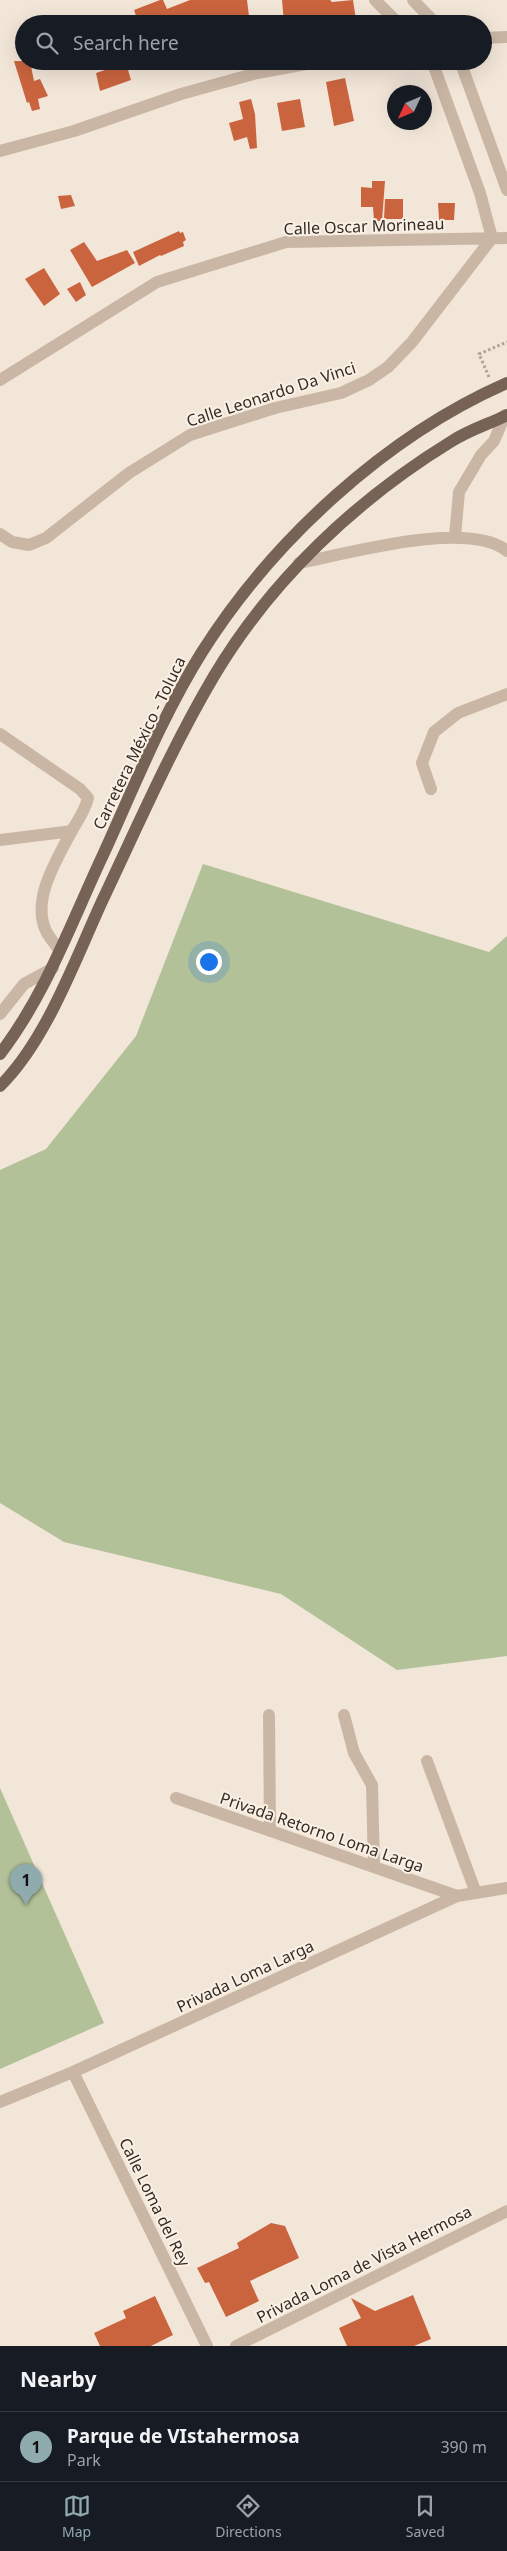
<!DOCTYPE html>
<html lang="en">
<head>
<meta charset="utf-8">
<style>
	body { margin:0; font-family:"Noto Sans",sans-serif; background:#20242c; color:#f1f3f6 }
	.compass { position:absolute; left:387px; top:85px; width:45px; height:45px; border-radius:50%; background:#171b24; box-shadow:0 5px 20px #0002; rotate:226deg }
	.you { position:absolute; left:208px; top:961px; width:18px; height:18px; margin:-12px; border:4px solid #fff; border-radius:50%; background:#1a73e8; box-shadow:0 0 0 8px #1a73e833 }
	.badge { display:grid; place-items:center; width:32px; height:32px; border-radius:50%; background:#90abae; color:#111; font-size:16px; font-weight:700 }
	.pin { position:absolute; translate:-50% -41px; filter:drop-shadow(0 1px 2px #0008) }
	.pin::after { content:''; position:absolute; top:26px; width:18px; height:15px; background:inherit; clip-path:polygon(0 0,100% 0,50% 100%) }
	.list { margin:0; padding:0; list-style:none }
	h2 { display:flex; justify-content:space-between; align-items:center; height:65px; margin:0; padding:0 20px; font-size:21px }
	h2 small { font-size:16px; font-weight:400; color:#9ea1a6 }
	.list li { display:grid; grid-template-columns:32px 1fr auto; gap:15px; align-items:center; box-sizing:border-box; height:70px; padding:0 20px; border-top:1px solid #363941 }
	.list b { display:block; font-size:19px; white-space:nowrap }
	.list p { margin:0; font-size:16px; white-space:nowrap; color:#9ea1a6 }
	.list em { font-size:16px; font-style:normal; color:#9ea1a6 }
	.icon { flex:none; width:28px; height:28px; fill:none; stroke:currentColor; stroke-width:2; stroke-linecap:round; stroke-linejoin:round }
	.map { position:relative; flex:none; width:507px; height:2346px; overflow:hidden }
	.search { position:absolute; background:#171b24; box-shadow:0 5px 20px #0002; left:15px; right:15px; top:15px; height:55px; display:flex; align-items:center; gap:12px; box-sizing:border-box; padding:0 18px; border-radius:28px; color:#9ea1a6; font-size:19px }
	.sheet { height:135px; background:#171b24 }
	nav { display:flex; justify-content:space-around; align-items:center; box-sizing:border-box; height:70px; border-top:1px solid #363941; background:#171b24; font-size:14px; color:#9ea1a6 }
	nav a { display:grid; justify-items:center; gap:2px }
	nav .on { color:#90abae }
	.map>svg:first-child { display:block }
</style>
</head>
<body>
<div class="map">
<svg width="507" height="2346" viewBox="0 0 507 2346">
	<rect width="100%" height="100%" fill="#f2e6d8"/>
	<path fill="#b2c198" d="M203 864 489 952 507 936V1656L397 1670 281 1594 64 1542 0 1503V1170L46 1149 136 1036Z
		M0 1788 104 2023 0 2069Z"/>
	<path fill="#ca643e" d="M160 0H163L167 9 190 0H247L250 24H139L134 10Z
		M282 0H330L332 2 353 0 356 20 325 24 324 20 288 24V21L284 22Z
		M14 61H30L34 81 40 79 48 96 38 99 40 109 32 111 29 102 27 103Z
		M126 63 131 80 100 91 96 73Z
		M345 78 354 121 334 126 326 82Z
		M251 99 255 114 257 148 250 149 247 137 234 141 229 123 243 119 239 102Z
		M300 99 305 127 282 131 277 103Z
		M372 181H385L382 221H374L373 207H361V187L372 188Z
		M71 195 75 206 61 209 58 196Z
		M385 199H403V219H384Z
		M438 203H455L454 220H439Z
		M179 231 180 233 183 232 186 240 183 242 184 246 161 256 160 255 139 266 133 252Z
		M84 242 97 261 127 250 135 263 92 287 70 250Z
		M44 268 60 294 44 306 25 279Z
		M80 282 86 295 76 302 67 289Z
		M271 2223 285 2226 299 2258 250 2281 259 2301 226 2317 209 2282 205 2283 197 2268 239 2248 237 2243Z
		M413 2295 431 2339 414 2346H347L339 2328 361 2318 351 2298 375 2311Z
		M155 2296 173 2335 151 2346H100L94 2333 126 2318 123 2311Z"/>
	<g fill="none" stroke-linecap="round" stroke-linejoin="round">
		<path stroke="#b6a08e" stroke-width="3" stroke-dasharray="2.5 2.5" stroke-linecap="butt" d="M489 377 479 354 507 342"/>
		<path stroke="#cab6a4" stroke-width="12" d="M375 0 399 24
			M413 0 436 24
			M483 38 507 37
			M432 61 480 193 492 238
			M460 61 507 190
			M0 151 74 131 181 94 257 73 323 61
			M0 380 157 282 286 242 507 238
			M0 534 12 542 29 545 46 538 129 473 190 435 275 408 341 393 369 380 388 367 412 342 492 238
			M455 536 459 492 481 455 494 441 505 415
			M299 563C346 554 468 519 507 551
			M0 734 80 789 88 798C85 811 78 820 71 832 57 860 31 899 46 931 49 937 55 944 59 950
			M431 789 422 763 434 732 458 713 507 694
			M0 840 72 831
			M0 1014 24 984 53 968
			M269 1715 270 1831
			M344 1715 354 1753 372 1785 374 1867
			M427 1761 476 1893
			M176 1798 457 1896
			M73 2072 207 2346
			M0 2102 73 2072 457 1896 507 1888
			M236 2346 507 2211"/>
		<path stroke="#776256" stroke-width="12" d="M0 1054C46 994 71 923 103 855 134 787 162 716 202 652 272 541 386 436 507 383
			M0 1086C47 1040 76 957 104 897 139 823 172 747 214 676 271 580 357 499 452 441 469 430 489 424 507 415"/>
	</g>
	<g text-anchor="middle" stroke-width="4" stroke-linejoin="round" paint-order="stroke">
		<g font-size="16" fill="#352b26" stroke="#faf0e4">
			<text transform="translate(364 226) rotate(-2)" y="6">Calle Oscar Morineau</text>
			<text transform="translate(271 394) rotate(-18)" y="6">Calle Leonardo Da Vinci</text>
			<text transform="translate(139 743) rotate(-64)" y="6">Carretera México - Toluca</text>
			<text transform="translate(322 1832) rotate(19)" y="6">Privada Retorno Loma Larga</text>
			<text transform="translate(245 1976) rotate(-25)" y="6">Privada Loma Larga</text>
			<text transform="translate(155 2202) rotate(64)" y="6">Calle Loma del Rey</text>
			<text transform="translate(364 2264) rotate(-27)" y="6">Privada Loma de Vista Hermosa</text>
		</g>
	</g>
</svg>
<svg class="compass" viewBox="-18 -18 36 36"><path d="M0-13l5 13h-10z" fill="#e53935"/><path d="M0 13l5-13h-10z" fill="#9ea1a6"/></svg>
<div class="you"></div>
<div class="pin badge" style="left:26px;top:1905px">1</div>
<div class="search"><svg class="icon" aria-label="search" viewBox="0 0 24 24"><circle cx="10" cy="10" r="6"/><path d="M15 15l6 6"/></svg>Search here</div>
</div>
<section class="sheet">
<h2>Nearby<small></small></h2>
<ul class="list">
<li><span class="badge">1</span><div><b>Parque de VIstahermosa</b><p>Park</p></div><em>390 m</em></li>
</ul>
</section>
<nav>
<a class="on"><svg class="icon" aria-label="map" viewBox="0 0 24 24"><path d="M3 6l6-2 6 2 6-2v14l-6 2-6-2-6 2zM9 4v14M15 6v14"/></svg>Map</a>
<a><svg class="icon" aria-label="directions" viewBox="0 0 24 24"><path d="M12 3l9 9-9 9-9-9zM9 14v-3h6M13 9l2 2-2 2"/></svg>Directions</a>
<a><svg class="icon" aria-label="saved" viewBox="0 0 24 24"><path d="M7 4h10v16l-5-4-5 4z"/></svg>Saved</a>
</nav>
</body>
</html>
